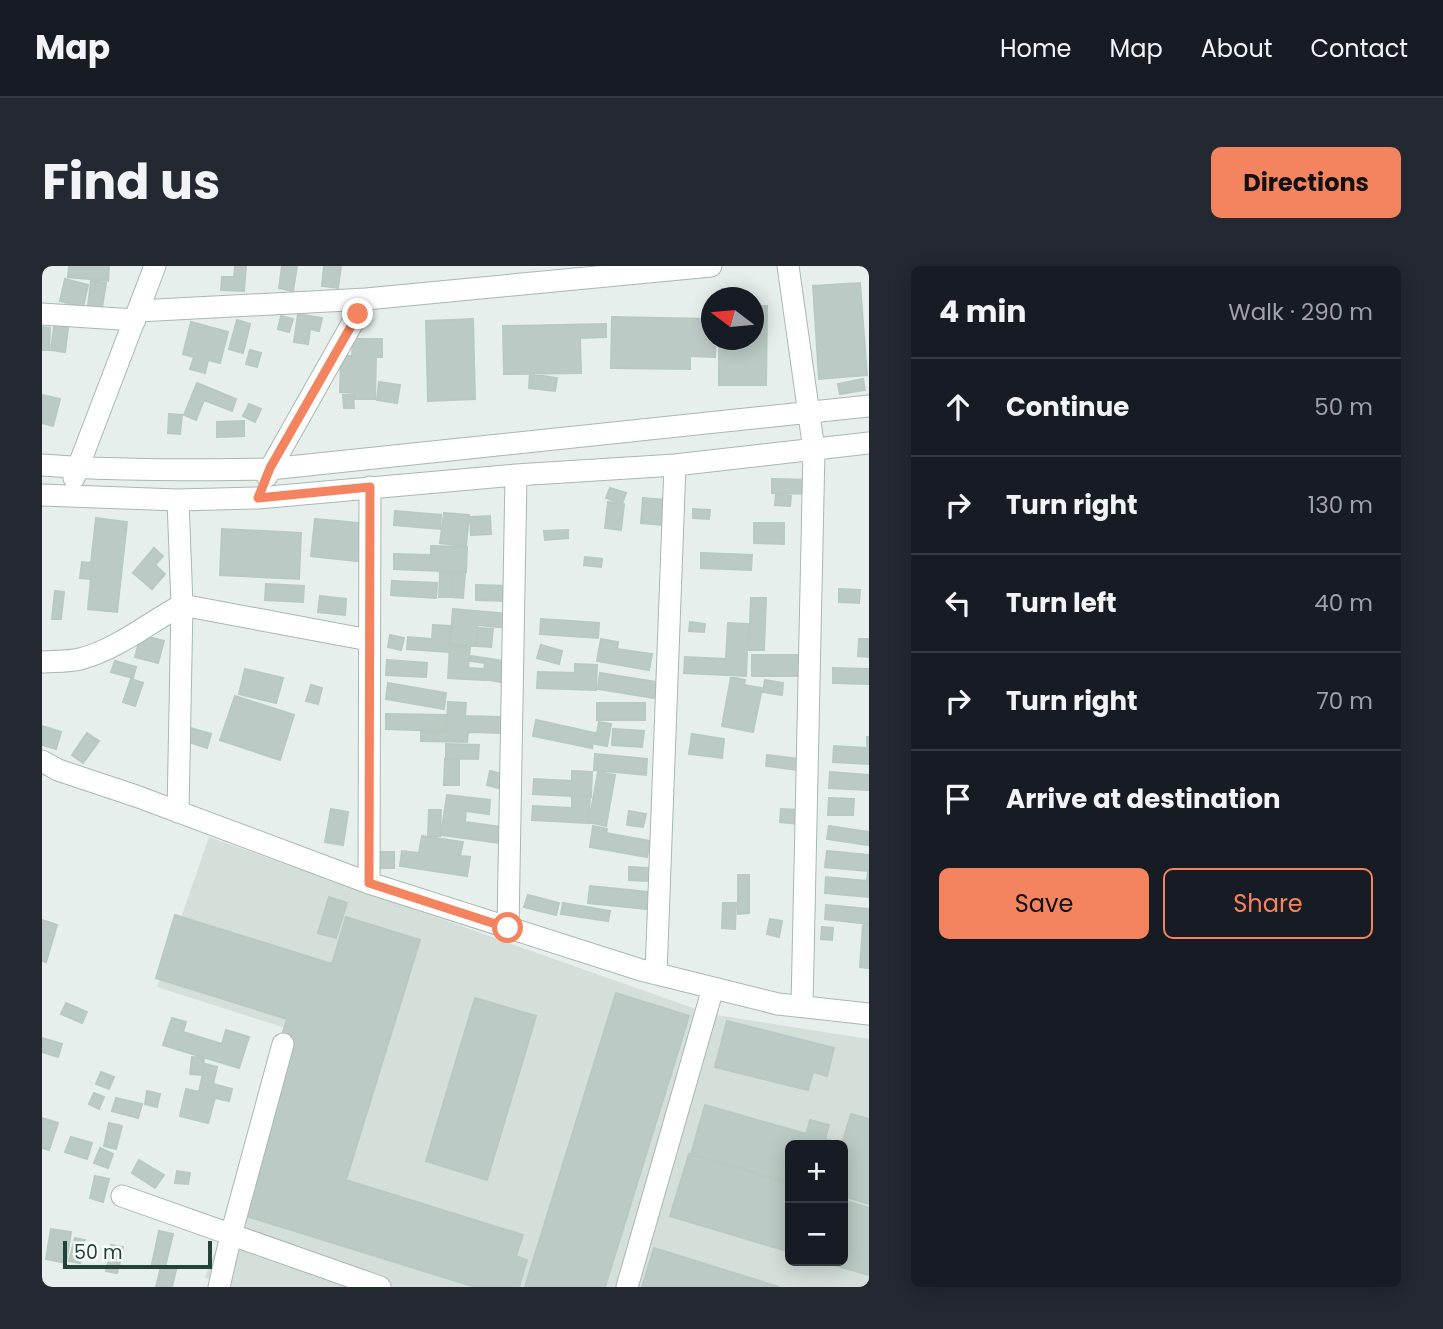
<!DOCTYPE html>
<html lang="en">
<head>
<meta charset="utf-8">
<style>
	body { margin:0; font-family:Poppins,sans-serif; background:#242831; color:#f1f3f6 }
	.controls { position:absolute; right:21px; bottom:21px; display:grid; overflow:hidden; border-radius:10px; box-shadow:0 4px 18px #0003 }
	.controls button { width:63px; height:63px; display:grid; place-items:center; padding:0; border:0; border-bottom:2px solid #363941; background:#171b24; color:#f1f3f6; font:35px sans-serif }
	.compass { position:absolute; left:659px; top:21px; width:63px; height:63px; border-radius:50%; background:#171b24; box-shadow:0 4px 18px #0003; rotate:286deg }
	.scale { position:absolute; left:21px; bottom:18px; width:149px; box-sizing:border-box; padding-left:7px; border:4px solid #24423a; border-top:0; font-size:19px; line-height:24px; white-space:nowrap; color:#24423a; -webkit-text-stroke:5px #f7fbf9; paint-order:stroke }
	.stop { position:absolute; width:21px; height:21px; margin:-16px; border:5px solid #f4845f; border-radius:50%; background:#fff }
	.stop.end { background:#f4845f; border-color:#fff; box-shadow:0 2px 7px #0008 }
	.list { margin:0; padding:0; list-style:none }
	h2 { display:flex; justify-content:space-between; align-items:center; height:91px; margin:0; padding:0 28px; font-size:30px }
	h2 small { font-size:23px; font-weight:400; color:#9ea1a6 }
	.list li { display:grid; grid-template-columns:46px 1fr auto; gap:21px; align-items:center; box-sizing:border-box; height:98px; padding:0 28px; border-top:2px solid #363941 }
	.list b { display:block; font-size:26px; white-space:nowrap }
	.list em { font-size:23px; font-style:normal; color:#9ea1a6 }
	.actions { display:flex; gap:14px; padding:21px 28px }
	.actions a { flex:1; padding:16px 0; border:2px solid #f4845f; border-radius:10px; text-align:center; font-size:24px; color:#f4845f }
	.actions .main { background:#f4845f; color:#111 }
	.icon { flex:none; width:38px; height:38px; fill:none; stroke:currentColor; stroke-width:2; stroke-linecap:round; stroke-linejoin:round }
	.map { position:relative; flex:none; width:827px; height:1021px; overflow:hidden; border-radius:10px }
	header { display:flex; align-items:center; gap:42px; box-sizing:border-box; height:98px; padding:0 35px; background:#171b24; border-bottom:2px solid #363941 }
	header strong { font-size:33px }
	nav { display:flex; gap:38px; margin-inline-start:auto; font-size:24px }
	.intro { display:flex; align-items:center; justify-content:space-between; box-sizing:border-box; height:168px; padding:0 42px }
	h1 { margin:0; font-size:49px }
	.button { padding:18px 32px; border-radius:10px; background:#f4845f; color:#111; font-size:24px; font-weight:700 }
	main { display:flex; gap:42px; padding:0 42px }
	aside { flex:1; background:#171b24; border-radius:10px; box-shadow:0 4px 18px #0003 }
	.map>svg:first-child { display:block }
</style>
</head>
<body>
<header>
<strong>Map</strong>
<nav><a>Home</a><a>Map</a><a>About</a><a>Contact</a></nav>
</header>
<div class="intro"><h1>Find us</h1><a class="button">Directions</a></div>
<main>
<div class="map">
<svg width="827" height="1021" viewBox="0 0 827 1021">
	<rect width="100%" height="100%" fill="#e6efeb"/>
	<path fill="#d4dfda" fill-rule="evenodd" d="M167 571 668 748 827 773V1021H183L163 1011 259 767 115 721ZM748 879H801V995H748Z"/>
	<path fill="#bbcac4" stroke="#b8c9c2" stroke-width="2" d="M27 0H67L66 15 26 11Z
		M193 0H204L202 25 179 24 180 11H192Z
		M240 0H255L251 25 237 22Z
		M282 0H299L296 22 280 20Z
		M23 13 46 19 41 41 18 35Z
		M49 15 64 17 60 42 46 40Z
		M818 17 825 109 777 113 771 20Z
		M712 40H725L724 119H677V74H712Z
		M256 48 280 52 277 65 268 63 266 78 252 76Z
		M239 50 251 53 247 66 236 63Z
		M570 51 670 53V74H674L673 91 648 90V103L569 102Z
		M431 53 433 133 386 135 384 55Z
		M195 54 208 58 201 87 187 83Z
		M149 56 186 66 178 97 166 94 163 107 148 103 152 91 141 88Z
		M564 58V71L538 72 539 107 462 108 461 60Z
		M0 61 8 62 7 84H0Z
		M12 61 26 62 23 86 9 84Z
		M311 73H340V91H334L333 133H312L313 127 298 126 299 90H310Z
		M208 84 219 87 215 101 204 98Z
		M488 108 515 112 513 125 487 122Z
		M821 113 823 124 798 128 796 118Z
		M337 116 358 119 355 137 335 134Z
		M155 117 194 133 190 145 162 134 154 154 142 149Z
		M311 128 312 142H302L301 129Z
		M0 129 18 133 11 160 0 157Z
		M207 138 219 143 213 156 201 150Z
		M127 148 140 149 138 168 126 167Z
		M202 155V170L175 171V156Z
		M730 213 773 214 772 228 730 227Z
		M568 222 584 227 580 238 564 232Z
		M734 228 749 230 748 240 733 239Z
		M601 232 623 234 621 259 599 257Z
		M566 236 582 238 579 264 563 262Z
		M651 243 668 244 667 253 651 252Z
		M353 245 399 249 398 263 352 259Z
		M402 247 427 249 424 280 398 277Z
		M448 250 449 268 429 269 428 251Z
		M54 252 85 256 75 346 46 343 49 313 38 312 40 296 49 297Z
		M273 253 327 258 323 296 269 290Z
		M712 257H742V278L712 277Z
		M180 263 259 267 257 313 178 309Z
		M526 264V272L503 274 502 265Z
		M389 280 425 281 424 306 352 303V288L389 289Z
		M112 282 121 290 113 299 123 308 110 323 91 307Z
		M659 287 710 289 709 304 659 302Z
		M543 291 560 293 559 301 542 299Z
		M398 307H410L408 331H397Z
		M412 307 423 308 421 332 410 331Z
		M350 315 395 317 394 332 349 329Z
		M224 318 262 320 261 336 223 334Z
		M434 319 469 320 468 335 434 334Z
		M797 323 818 324 817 337 797 336Z
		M13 325 22 326 19 353H10Z
		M278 330 304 333 303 349 276 346Z
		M709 332H724L722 384H707Z
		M411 343 467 348 466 362 435 359 433 380 408 378Z
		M499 353 557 357 556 372 498 368Z
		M648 356 663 358 662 366 647 365Z
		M686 357 706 358 704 410 642 407 643 391 684 393Z
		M391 359 408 360 406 386 365 383 366 371 390 373Z
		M436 362 451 363 449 381 435 380Z
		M99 369 122 375 116 397 93 391Z
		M348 369 362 372 359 384 346 381Z
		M559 373 576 376 575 383 610 388 607 404 555 395Z
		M817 373H827V391L816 390Z
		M499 379 520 385 517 398 495 392Z
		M408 380 428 381 426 402 442 403 441 414 406 412Z
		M710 389H763L764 410H710Z
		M429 390 462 395 459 416 441 413 443 397 428 395Z
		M345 394 385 397 384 411 344 409Z
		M73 395 94 401 91 412 69 406Z
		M533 398 555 399 554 424 495 422 496 406 533 407Z
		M791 402 827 403V418L791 417Z
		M203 403 241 412 234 437 197 428Z
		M558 407 615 416 612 432 556 423Z
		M689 411 703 414 702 419 720 422 711 466 680 460Z
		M89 413 101 417 93 440 81 436Z
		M723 414 741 417 740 429 721 426Z
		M346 417 404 427 402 443 344 433Z
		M269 419 280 422 276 438 264 435Z
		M193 430 252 449 238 494 178 474Z
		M406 436 424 437 423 450 459 451V467L426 466 425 476 379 475V466L405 467Z
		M555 437H603V454H555Z
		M344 448 404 449 403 465 344 463Z
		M494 454 553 467 550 482 491 470Z
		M557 456 569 458 565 480 553 478Z
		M138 459 169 468 165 482 135 472Z
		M0 460 19 466 14 483 0 479Z
		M571 463 602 465 600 481 570 479Z
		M45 467 57 475 41 497 30 489Z
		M650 468 682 473 680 492 647 488Z
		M825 471H827V498L791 496 792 480 825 482Z
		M404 478 437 479 436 493 404 492Z
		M553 488 605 493 604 509 552 504Z
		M725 489 758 493 756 504 724 500Z
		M403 493 417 494V519H402Z
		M448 505 461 508 457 522 445 519Z
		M530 505 550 506 549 531 491 528 492 513 530 515Z
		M556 506 573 509 564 560 547 556Z
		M788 506 827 509V524L787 522Z
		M405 529 448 534 447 548 424 545 423 556 460 561 458 577 399 569Z
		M530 531 548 532 546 557 490 554 491 540 530 542Z
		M787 532 812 533 811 549H786Z
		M289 543 306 546 301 579 283 576Z
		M739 543 758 544 757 558 738 556Z
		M387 544H399L398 570H386Z
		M587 545 604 548 601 561 585 559Z
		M551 560 565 563 564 567 608 575 605 591 548 581Z
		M787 560 827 566 826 579 785 573Z
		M380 570 421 576 418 590 428 591 425 610 358 600 360 585 377 587Z
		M785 585 827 589V631L783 627 784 611 825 615 826 605 783 601Z
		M338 586H352V602H338Z
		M587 601 607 602V615L587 614Z
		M696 609H707V647L696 648Z
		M548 620 606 626 604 643 546 637Z
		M486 629 517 637 514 649 482 641Z
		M287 631 305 637 294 672 276 667Z
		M521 637 568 645 566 655 519 648Z
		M681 637H694L693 663 680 662Z
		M784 639 827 643V658L783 653Z
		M133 649 290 698 304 651 378 674 304 914 481 969 474 990 485 994 477 1021H433L185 944 245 753 114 712Z
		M728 653 740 655 737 671 725 668Z
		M0 654 15 659 4 696 0 695Z
		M821 658H827V702L818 701Z
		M780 661 791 662 790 674 779 673Z
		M574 727 647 750 563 1021H483Z
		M433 732 494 750 445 914 384 895Z
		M24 737 45 746 40 757 19 748Z
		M130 752 144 756 141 766 180 778 184 764 207 771 197 802 121 779Z
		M685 755 792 782 785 810 771 806 766 824 673 801Z
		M0 772 20 778 16 791 0 786Z
		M150 791 162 792 160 809 148 808Z
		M163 798 175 801 171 818 190 823 187 835 173 832 166 857 138 850 144 823 157 826Z
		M59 806 72 811 67 823 54 818Z
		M105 825 118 828 115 841 103 838Z
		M52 827 62 831 57 843 47 838Z
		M74 832 100 838 96 852 70 845Z
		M663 839 764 868 768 854 787 859 783 873 800 878 809 848 827 853V938L801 930V879H748V916L649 888Z
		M0 852 16 857 7 884 0 882Z
		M67 857 80 860 74 883 62 880Z
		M29 871 50 877 45 893 23 886Z
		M58 882 71 888 66 902 52 897Z
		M647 888 748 918V986L628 950Z
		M97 894 122 909 113 922 90 907Z
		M135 905 148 907 146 918 133 917Z
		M53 910 67 913 61 936 48 932Z
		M801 934 827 942V1009L778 995H801Z
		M9 963 29 966 24 997 4 993Z
		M117 965 131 968 123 1001 110 998Z
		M33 972 43 974 38 997 27 995Z
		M69 979 81 981 79 994 67 991Z
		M612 982 737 1021H600Z
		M67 993 78 996 75 1007 64 1005Z
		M119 1001 134 1004 130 1021H114Z"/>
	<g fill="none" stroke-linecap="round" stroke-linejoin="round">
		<defs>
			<path id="minor" d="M746 0 772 184 760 740
				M96 45 324 33
				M0 48 93 54
				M0 199C76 205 152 204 228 203L827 140
				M225 210 228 203 324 33 669 0
				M32 212 113 0
				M0 229 136 234 216 232 474 209 633 199 827 177
				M136 234 140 339 136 546
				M0 396C12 395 26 396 38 393 76 383 106 357 140 339L327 374
				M0 495 16 504 94 530 327 617 599 704 736 738 827 748
				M327 617 328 221
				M466 662 474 209
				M614 708 633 199
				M80 930 338 1021
				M177 1021 189 969 241 778
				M585 1021 671 722"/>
		</defs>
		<use href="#minor" stroke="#a8b8b2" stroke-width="23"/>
		<use href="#minor" stroke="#fff" stroke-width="21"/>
	</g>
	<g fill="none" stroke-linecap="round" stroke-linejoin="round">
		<path stroke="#f4845f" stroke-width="9" d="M316 48 228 202 216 232 328 221 327 617 466 662"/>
	</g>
</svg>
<div class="controls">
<button>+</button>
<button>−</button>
</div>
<svg class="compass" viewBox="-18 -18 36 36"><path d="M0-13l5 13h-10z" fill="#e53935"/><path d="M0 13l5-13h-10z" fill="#9ea1a6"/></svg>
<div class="scale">50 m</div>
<div class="stop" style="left:466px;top:662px"></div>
<div class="stop end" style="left:316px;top:48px"></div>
</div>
<aside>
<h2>4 min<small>Walk · 290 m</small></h2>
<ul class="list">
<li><svg class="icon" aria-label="ahead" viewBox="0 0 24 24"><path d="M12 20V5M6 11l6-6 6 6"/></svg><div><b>Continue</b></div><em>50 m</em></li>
<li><svg class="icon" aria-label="right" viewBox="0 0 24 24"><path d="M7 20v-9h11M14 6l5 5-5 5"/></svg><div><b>Turn right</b></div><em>130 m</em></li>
<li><svg class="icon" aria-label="left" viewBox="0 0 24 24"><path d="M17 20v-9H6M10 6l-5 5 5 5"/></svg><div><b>Turn left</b></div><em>40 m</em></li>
<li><svg class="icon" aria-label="right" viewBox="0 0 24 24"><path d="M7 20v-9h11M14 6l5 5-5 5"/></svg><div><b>Turn right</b></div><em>70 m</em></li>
<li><svg class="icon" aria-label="arrive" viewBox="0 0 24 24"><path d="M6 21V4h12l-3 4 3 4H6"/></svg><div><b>Arrive at destination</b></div></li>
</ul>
<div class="actions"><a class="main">Save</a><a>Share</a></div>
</aside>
</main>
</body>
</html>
